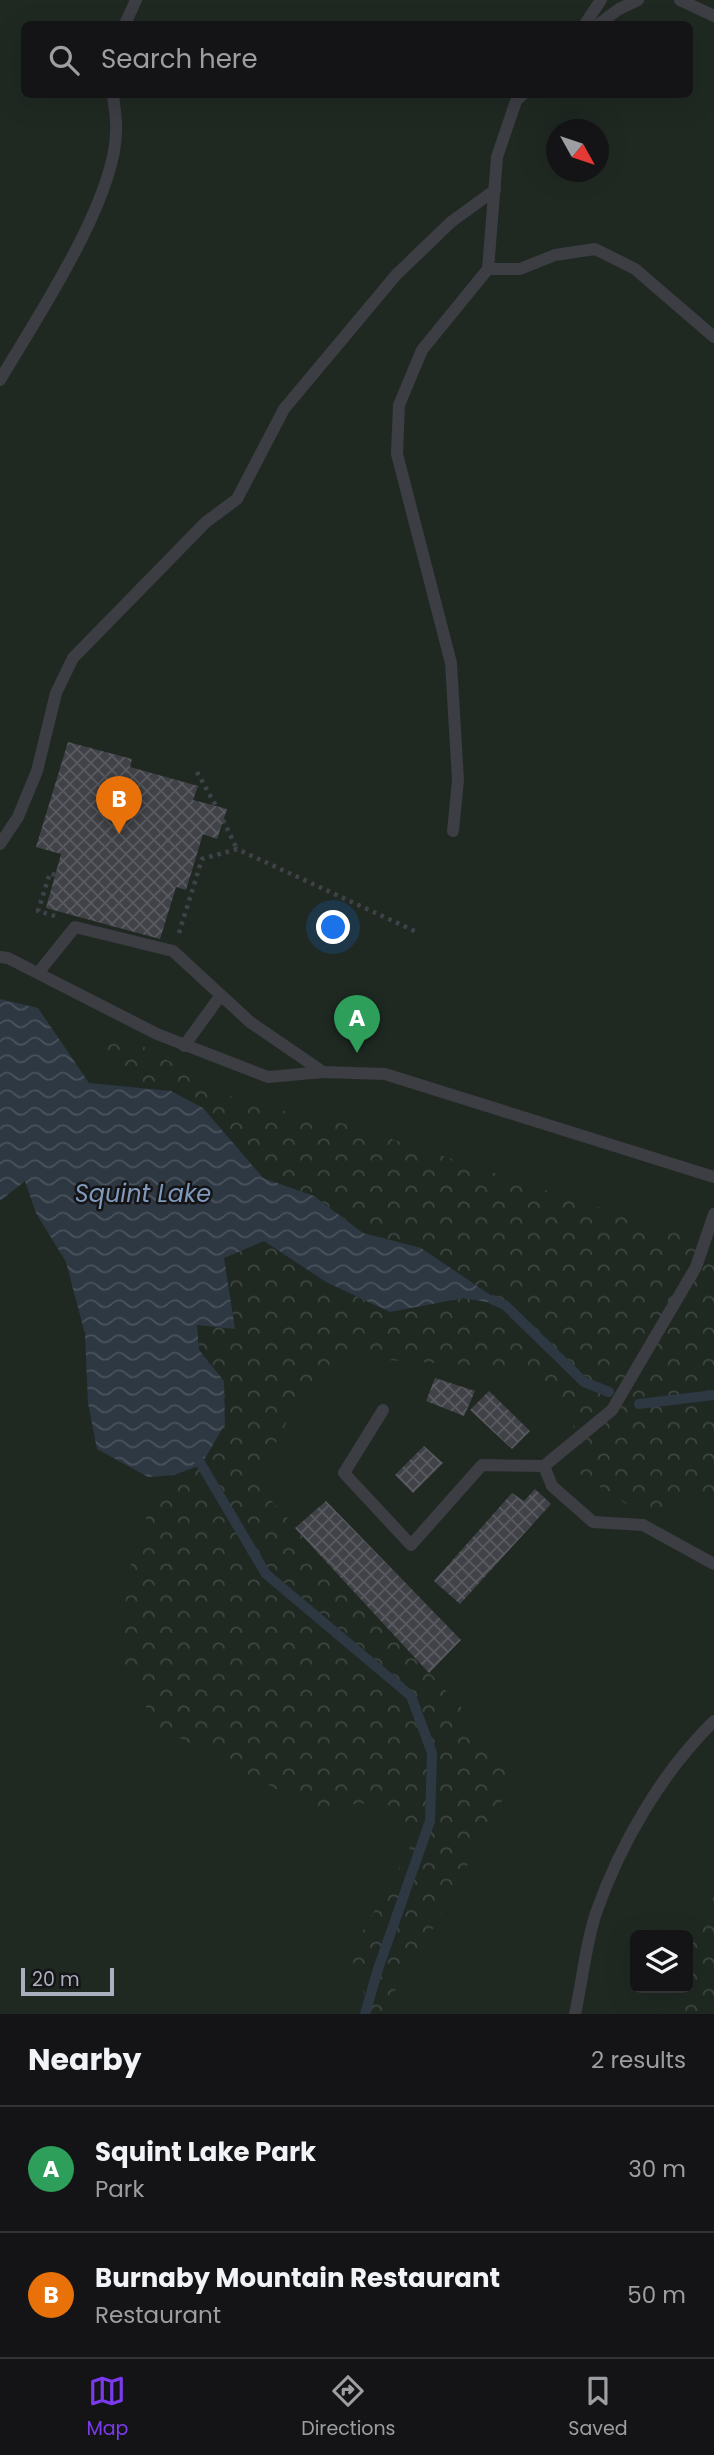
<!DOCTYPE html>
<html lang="en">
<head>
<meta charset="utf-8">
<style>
	body { margin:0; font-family:Poppins,sans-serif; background:#1d1d1f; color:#f1f3f6 }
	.controls { position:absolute; right:21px; bottom:21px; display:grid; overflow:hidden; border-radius:10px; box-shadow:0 7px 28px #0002 }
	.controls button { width:63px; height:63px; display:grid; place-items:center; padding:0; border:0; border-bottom:2px solid #333335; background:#141416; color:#f1f3f6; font:35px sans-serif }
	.compass { position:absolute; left:546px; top:119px; width:63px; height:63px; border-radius:50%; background:#141416; box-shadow:0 7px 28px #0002; rotate:130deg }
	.scale { position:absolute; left:21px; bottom:18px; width:93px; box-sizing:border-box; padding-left:7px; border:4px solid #acafbd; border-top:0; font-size:19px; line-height:24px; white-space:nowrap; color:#acafbd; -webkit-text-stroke:5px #151518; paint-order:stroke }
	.you { position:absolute; left:334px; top:928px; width:24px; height:24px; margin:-18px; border:5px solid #fff; border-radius:50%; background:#1a73e8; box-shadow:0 0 0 10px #1a73e833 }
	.badge { display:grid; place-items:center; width:46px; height:46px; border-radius:50%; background:#7c3aed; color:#fff; font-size:23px; font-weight:700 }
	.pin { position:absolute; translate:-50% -58px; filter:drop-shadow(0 2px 4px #0008) }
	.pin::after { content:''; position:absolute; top:37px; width:24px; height:21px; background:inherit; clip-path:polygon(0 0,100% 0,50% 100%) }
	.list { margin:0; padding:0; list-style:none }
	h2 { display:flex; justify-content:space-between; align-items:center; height:91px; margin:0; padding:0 28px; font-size:30px }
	h2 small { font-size:23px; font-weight:400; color:#9d9ea1 }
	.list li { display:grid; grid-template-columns:46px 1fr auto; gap:21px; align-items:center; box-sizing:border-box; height:126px; padding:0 28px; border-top:2px solid #333335 }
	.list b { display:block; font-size:26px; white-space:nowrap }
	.list p { margin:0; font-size:23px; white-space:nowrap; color:#9d9ea1 }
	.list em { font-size:23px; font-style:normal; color:#9d9ea1 }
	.icon { flex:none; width:38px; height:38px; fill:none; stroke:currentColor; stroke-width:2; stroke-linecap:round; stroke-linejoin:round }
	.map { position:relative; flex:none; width:714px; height:2014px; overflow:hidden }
	.search { position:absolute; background:#141416; box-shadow:0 7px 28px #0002; left:21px; right:21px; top:21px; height:77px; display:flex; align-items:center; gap:18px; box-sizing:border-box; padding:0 24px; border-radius:10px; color:#9d9ea1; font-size:26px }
	.sheet { height:343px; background:#141416 }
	nav { display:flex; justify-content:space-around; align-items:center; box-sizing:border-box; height:98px; border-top:2px solid #333335; background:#141416; font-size:19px; color:#9d9ea1 }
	nav a { display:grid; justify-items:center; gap:4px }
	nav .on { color:#7c3aed }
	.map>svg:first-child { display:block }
</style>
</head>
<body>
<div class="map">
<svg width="714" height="2014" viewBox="0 0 714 2014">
	<defs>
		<pattern id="forest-crowns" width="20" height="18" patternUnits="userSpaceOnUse" patternTransform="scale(1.75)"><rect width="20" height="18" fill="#1f2922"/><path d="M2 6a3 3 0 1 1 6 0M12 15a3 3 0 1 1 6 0" fill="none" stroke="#3d4640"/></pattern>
		<pattern id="water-waves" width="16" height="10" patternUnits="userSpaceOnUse" patternTransform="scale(1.75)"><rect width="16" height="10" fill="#2e3843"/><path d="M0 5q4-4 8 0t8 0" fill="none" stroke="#4a525c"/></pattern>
		<pattern id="building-cross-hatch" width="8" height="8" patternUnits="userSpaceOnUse" patternTransform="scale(1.75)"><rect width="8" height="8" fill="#414247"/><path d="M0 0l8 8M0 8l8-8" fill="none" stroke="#5a5b60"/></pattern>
	</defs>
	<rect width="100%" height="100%" fill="#1a1a1d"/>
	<path fill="#1f2922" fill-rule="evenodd" d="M0 0H714V2014H0ZM24 24H690V94H24ZM556 130H598V172H556ZM635 1935H688V1988H635Z"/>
	<path fill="url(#forest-crowns)" d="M116 1031 241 1102 345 1124 714 1245V1498L686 1500 642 1514 577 1472 572 1403 503 1367 353 1358 300 1398 254 1482 461 1707 512 1782 432 1930 381 2014H371L350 1953 410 1849 387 1802 310 1807 157 1726 122 1664 127 1577 153 1497 174 1475 201 1465 224 1381 199 1350 196 1324 235 1328 224 1258 264 1241 326 1282 390 1312 463 1298 503 1304 421 1248 363 1233 314 1196 263 1178 203 1108 171 1091 140 1088 90 1045Z
		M714 1897V2014H677L681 1988H688V1945Z"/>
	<path fill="url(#water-waves)" d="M0 999 38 1008 89 1083 171 1091 203 1108 263 1178 314 1196 363 1233 421 1248 505 1305 463 1298 390 1312 326 1282 264 1241 224 1258 235 1329 197 1325 199 1350 224 1381 225 1424 201 1465 174 1475 148 1477 97 1449 88 1403 85 1334 66 1262 36 1213 25 1181 0 1201Z"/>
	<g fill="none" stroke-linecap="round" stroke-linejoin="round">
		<path stroke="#2e3843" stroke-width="10" d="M493 1300 505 1305 584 1382 609 1392
			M639 1404 714 1395
			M195 1454 266 1574 411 1696 432 1753 430 1821 378 1969 365 2014"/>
	</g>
	<path fill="url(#building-cross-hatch)" d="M68 742 132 759 130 767 198 786 193 800 227 809 217 839 203 834 186 890 176 887 160 939 46 908 61 854 36 847Z
		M435 1378 475 1391 464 1416 426 1401Z
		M489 1391 530 1431 512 1449 470 1410Z
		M424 1446 443 1463 413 1493 395 1475Z
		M535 1489 551 1504 460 1604 434 1581 512 1493 524 1501Z
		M326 1501 461 1640 429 1673 295 1528Z"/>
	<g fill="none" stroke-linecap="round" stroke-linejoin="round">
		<path stroke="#414249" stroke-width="4.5" stroke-dasharray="3.5 5" stroke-linecap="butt" d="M197 772 216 806
			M223 820 237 849
			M55 875 50 873 38 911 58 917
			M179 933 202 859 237 849 419 933"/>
		<path stroke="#3d3d44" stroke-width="12" d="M680 0 714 16
			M125 24 136 0
			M585 24 601 0
			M599 24 619 9 638 0
			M523 94 516 101 497 157 488 269H520L555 255 595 249 635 269 714 337
			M0 380C36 319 115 201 116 132 117 120 114 107 113 94
			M453 831 458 780 451 663 397 454 399 405 422 350 488 269
			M0 844 18 817 37 771 56 693 73 658 206 522 237 499 284 409 396 275 451 222 495 190
			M0 957 8 958 157 1034 268 1077 323 1072 385 1074 714 1177
			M38 973 75 927 173 951 250 1022 323 1072
			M184 1046 221 995
			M383 1410 344 1473 411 1545 482 1465 544 1466 612 1410 696 1267 714 1214
			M544 1466 552 1486 593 1522 643 1525 714 1564
			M575 2014C582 1983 586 1942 596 1913 620 1844 662 1772 714 1721"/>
	</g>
	<g text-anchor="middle" stroke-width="5" stroke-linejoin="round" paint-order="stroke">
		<g font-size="24" font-style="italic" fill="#809abb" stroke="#151518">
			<text x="143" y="1202">Squint Lake</text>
		</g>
	</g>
</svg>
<div class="controls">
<button><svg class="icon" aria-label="layers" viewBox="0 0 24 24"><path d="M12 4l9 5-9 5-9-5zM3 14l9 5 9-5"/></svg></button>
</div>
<svg class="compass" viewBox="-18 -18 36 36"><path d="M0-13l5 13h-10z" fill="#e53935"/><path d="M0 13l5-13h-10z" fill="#9d9ea1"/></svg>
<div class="scale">20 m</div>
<div class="you"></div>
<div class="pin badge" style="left:357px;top:1053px;background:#2e9e5b">A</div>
<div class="pin badge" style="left:119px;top:834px;background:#e8710a">B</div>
<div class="search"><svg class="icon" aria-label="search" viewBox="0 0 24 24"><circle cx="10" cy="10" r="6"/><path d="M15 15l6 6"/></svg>Search here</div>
</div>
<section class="sheet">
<h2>Nearby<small>2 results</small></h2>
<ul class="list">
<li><span class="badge" style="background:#2e9e5b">A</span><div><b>Squint Lake Park</b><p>Park</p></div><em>30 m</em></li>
<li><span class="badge" style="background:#e8710a">B</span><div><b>Burnaby Mountain Restaurant</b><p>Restaurant</p></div><em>50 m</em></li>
</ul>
</section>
<nav>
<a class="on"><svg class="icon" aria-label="map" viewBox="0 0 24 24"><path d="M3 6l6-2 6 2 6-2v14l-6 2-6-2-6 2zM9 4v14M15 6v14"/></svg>Map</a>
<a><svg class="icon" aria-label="directions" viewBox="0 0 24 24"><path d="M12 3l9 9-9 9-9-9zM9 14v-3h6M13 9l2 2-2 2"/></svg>Directions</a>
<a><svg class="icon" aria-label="saved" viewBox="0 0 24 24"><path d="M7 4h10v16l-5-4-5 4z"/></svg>Saved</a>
</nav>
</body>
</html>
